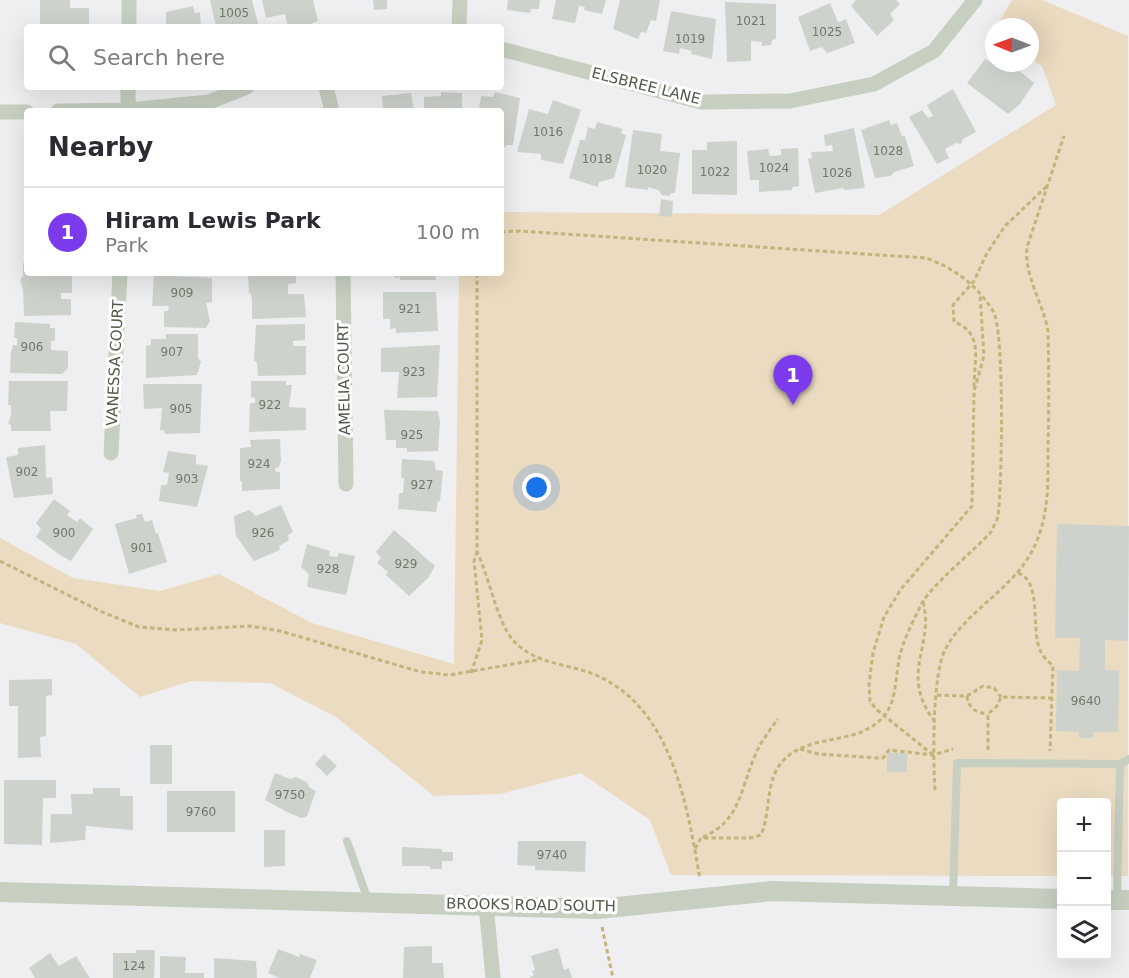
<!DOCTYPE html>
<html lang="en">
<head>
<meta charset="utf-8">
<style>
	body { margin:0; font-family:"DejaVu Sans",sans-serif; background:#f2f2f3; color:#2b2b33 }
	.controls { position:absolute; right:18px; bottom:18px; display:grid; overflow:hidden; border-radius:6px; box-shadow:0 6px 24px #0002 }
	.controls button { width:54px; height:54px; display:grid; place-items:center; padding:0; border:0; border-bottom:2px solid #e1e1e2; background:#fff; color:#2b2b33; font:30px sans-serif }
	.compass { position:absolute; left:985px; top:18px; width:54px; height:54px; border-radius:50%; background:#fff; box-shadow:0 6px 24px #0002; rotate:271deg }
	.you { position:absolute; left:537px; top:488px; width:21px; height:21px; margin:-15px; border:4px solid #fff; border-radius:50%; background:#1a73e8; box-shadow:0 0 0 9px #1a73e833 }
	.badge { display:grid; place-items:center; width:39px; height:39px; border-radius:50%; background:#7c3aed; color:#fff; font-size:20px; font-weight:700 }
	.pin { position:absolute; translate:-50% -50px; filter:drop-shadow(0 2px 3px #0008) }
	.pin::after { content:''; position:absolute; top:32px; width:21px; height:18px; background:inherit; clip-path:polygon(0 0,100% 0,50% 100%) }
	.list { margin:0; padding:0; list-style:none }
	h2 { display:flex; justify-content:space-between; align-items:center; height:78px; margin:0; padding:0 24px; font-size:26px }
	h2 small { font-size:20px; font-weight:400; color:#7c7c81 }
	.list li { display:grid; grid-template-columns:39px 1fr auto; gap:18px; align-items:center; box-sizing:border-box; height:90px; padding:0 24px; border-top:2px solid #e1e1e2 }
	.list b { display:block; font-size:22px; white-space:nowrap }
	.list p { margin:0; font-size:20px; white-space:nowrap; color:#7c7c81 }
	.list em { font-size:20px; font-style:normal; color:#7c7c81 }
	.icon { flex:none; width:33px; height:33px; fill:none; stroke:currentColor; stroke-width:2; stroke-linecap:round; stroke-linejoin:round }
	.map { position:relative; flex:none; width:1129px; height:978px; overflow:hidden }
	.search { position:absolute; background:#fff; box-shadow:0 6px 24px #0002; left:24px; top:24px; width:480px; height:66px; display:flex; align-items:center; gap:15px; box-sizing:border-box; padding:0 21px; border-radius:6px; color:#7c7c81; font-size:22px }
	.panel { position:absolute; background:#fff; box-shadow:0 6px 24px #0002; left:24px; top:108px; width:480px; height:168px; border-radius:6px }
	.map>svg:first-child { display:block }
</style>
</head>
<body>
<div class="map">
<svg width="1129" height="978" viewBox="0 0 1129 978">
	<rect width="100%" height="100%" fill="#efeff1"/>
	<path fill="#ebdbc1" d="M1012 0H1042L1128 36V876H1107L1106 802H1062L1061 876 671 875 650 820 581 773 500 794 434 796 336 717 270 683 191 681 140 697 76 644 0 623V538L73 578 160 591 219 574 312 623 454 664 459 273H501V212L879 215 1056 105 1042 66 1030 58V27H996Z"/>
	<path fill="#cdd3cc" d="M40 0H70V8H89V27H40Z
		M210 0H252L259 27H216Z
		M262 0H313L318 21 308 25 288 27 285 14 266 18Z
		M373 0H387V9L374 10Z
		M508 0H540L539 9H531L530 13 507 10Z
		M556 0H606L602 14 584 10 585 7 579 6 575 23 552 19Z
		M620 0H660L656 21 651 20 646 33 641 32 638 39 613 29Z
		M856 0H896L900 4 890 14 894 20 877 36 851 6Z
		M725 2 776 4V39L772 40 771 45 762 46V42L751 41V61L727 62Z
		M830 3 838 22 846 19 855 43 827 53 822 47 810 51 798 17Z
		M193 6 195 13 200 12 201 27H166V12Z
		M671 11 716 19 712 59 691 54 692 51 680 48 679 54 663 51Z
		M985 59 992 63 994 60V63L1007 66 1010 63 1034 83 1020 104 1008 114 967 83Z
		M953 89 976 132 963 139 961 144 956 143 945 149 949 158 937 164 909 117 922 110 928 118 933 116 927 105Z
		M441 92 462 93V111H424V97L441 96Z
		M495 92 520 98 513 145H506V147H501V111H475L479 109 481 96 493 97Z
		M411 93 414 111H377L383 109 382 96Z
		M553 100 581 110 563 164 541 160V154L517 152 529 109 548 114Z
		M889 120 891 125 897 123 902 136H905L914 166 894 172 891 176 875 178 861 130Z
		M597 122 623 129 621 133 626 135 614 178 599 182 598 187 569 178 580 140H585L588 127 595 129Z
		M854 128 865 188 844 190 843 188 815 193 808 159 812 158 811 152 833 151 832 145 825 146 824 135Z
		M633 130 662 134 660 151 680 153 675 193H671L670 196 662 195 658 190 648 187V190L625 187Z
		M737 141V195L692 194V150H707V142Z
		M798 148 799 186 792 187V190L759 192V180H750L747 151 768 149 770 156 781 155V149Z
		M661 199 673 201 672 217 659 216Z
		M23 263H27V273H72V293H61V299H71V315L24 316 23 290 20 280 23 276Z
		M248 273H296V283L288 284V294H304L306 317 252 319V300L251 293 249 294Z
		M395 273H435L436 280H400V277L395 278Z
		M154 275 212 278V302L206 303 210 321 206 328 164 327V311H168L169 306H152Z
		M383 292H436L438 331 396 333V328L390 329V319H383Z
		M15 322 50 324V328H55V341H51V350L68 351V368L62 374 10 373 11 352 13 345H17V338H14Z
		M305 324V340L293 341V346H306V375L258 376 257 363 254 360 256 325Z
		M166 334H198V358L201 362 197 375 146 378V346L151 345V339H166Z
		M440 345 437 397 397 398 399 372H381V348Z
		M9 381H68L67 411H50L51 431H11V425L8 423 11 415V405H8Z
		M251 381H286V385H292L289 407 306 408V430L249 432 250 403H255V398L251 397Z
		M143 384H202L200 433 165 434 164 430H160L162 408 144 409Z
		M384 410 438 411 440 421 438 451 407 452V448H396V440H386Z
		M280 439 281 461 279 467 275 468 276 472H280V489L242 491V481H240V448L251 447 250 440Z
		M45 445 46 478 52 477 53 494 14 498 6 457 18 455V448Z
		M168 451 196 455V464L208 466 197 507 159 501 161 485H167L169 473 163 472Z
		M402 459 434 461 436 470 443 471 440 501H438L436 512 398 509 399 493H403L404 478H401Z
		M54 499 70 511 67 515 77 522 80 518 93 529 71 561 60 555 36 537 41 529 36 523Z
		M281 505 293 532 288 535 289 540 279 546 280 550 254 561 236 536 234 516 249 510 256 516Z
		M142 514 145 522 152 520 156 534 158 533 167 562 129 574 115 524 137 518 136 515Z
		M1057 524 1129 526 1128 641 1105 640V670H1119L1118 732H1093V738H1079V732L1056 731 1057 670 1079 671 1080 638H1055Z
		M394 530 435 566 428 578 409 596 386 575 388 572 377 563 381 558 376 552Z
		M307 544 330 551 329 556 337 557 339 553 355 556 346 595 307 587 309 574 301 567Z
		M52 679V695L46 696V736L40 737 41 757 18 758V706H9V680Z
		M150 745H172V784H150Z
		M887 753H907V772H887Z
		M324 754 337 766 327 776 315 764Z
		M275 773 290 779 296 777 307 782 309 787 316 791 307 816 302 818 289 813 265 800Z
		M4 780H56V798H43L42 845 4 844Z
		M93 788H120V796H133V830L86 826 85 840 50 843 51 814H72L71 794H93Z
		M167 791H235V832H167Z
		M264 830H285V866L264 867Z
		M518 841H586L585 872 535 870V866L517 865Z
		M402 847 442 849V852H453V861H442V869H430V866H402Z
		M432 946V963H443L444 978H403L404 947Z
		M558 948 564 970 569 968 572 978H528L534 975 532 971 535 970 531 956Z
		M278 949 299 957 300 954 317 960 310 978H279L268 973Z
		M136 950H155L154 978H113V953H136Z
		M50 953 59 966 76 956 90 978H35L29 968Z
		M160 956 186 957 185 973H204V978H160Z
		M214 958 256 961 257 978H214Z"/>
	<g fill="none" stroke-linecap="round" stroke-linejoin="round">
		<path stroke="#c6b37b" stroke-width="3" stroke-dasharray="4.5 3" stroke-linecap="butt" d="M501 232 519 231 926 258C954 268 977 285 993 311 1005 330 1002 487 998 516 997 521 993 527 991 532 974 551 931 585 921 605 914 619 906 635 901 651 895 671 898 700 884 716 855 750 801 729 777 769 766 789 770 814 761 835L750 838H701L695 849
			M477 273V552C489 576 497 622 513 640 535 665 567 663 596 675 673 709 687 806 700 879
			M974 387C974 360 984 332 954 322L953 305 974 281 987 253 1005 226 1048 185
			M0 561 100 611 139 627 177 630 250 626 280 631 421 672 449 675 537 660
			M1018 573C1043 581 1030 632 1041 652 1043 657 1049 662 1053 666L1050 751
			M923 602C935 647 898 673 935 722
			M471 673 482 640 474 561 477 552
			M937 695 967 696C968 708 976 713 988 714
			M967 696 983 686 994 688 1001 697
			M800 749 818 754 878 758H883L889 750 933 755 953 749
			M988 750V714L997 706 1001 697 1052 698
			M933 755 876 709 870 701 869 684 873 653 884 617 901 589 972 506 974 391 984 356 980 295
			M935 790C933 760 932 675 945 650 968 606 1022 587 1039 535 1049 507 1048 479 1048 450 1049 410 1049 371 1048 331 1043 302 1024 277 1027 247L1064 136
			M703 837C740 821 740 791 754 758 759 744 769 731 778 719
			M602 927 613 978"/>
		<path stroke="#c6cfc0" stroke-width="8" d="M1120 764 1129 759
			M347 841 368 900
			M953 895 957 763 1120 764 1117 899"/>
		<path stroke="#c6cfc0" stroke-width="15" d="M129 27V0
			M459 27 460 0
			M501 49 701 102 790 101 874 84 934 51 975 0
			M326 87 332 111
			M58 111 128 110 209 102 247 87
			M128 111V87
			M0 112H27
			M343 273 346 484
			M111 453 120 273
			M486 905 493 978"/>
		<path stroke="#c6cfc0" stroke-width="20" d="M0 892 598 909 772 891 1062 899
			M1106 900H1129"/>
	</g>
	<g text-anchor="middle" stroke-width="6" stroke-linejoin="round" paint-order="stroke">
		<g font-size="12" fill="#6e7969">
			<text x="234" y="17">1005</text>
			<text x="751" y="25">1021</text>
			<text x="827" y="36">1025</text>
			<text x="690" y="43">1019</text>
			<text x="548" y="136">1016</text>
			<text x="888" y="155">1028</text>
			<text x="597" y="163">1018</text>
			<text x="774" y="172">1024</text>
			<text x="652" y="174">1020</text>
			<text x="715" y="176">1022</text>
			<text x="837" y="177">1026</text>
			<text x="182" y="297">909</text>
			<text x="410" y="313">921</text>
			<text x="32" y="351">906</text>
			<text x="172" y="356">907</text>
			<text x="414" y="376">923</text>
			<text x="270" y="409">922</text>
			<text x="181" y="413">905</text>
			<text x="412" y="439">925</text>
			<text x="259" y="468">924</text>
			<text x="27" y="476">902</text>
			<text x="187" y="483">903</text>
			<text x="422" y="489">927</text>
			<text x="64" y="537">900</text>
			<text x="263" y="537">926</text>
			<text x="142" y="552">901</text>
			<text x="406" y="568">929</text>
			<text x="328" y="573">928</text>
			<text x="1086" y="705">9640</text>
			<text x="290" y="799">9750</text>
			<text x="201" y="816">9760</text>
			<text x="552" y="859">9740</text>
			<text x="134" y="970">124</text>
		</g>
		<g font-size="15" fill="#4e5b48" stroke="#fff">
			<text transform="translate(646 86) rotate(14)" y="5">ELSBREE LANE</text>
			<text transform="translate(115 363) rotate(-87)" y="5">VANESSA COURT</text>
			<text transform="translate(344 379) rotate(-91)" y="5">AMELIA COURT</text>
			<text transform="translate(531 905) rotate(1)" y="5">BROOKS ROAD SOUTH</text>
		</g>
	</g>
</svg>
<div class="controls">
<button>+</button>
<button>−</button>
<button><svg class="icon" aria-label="layers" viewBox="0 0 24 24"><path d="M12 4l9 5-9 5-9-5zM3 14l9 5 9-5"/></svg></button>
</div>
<svg class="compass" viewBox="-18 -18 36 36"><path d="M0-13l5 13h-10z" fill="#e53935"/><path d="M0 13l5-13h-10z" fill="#7c7c81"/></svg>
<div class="you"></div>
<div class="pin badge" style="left:793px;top:405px">1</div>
<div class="search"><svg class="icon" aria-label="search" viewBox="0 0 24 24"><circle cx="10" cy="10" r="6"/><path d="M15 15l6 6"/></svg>Search here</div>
<section class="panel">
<h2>Nearby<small></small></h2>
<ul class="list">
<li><span class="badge">1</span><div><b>Hiram Lewis Park</b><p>Park</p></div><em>100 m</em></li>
</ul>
</section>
</div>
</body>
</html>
